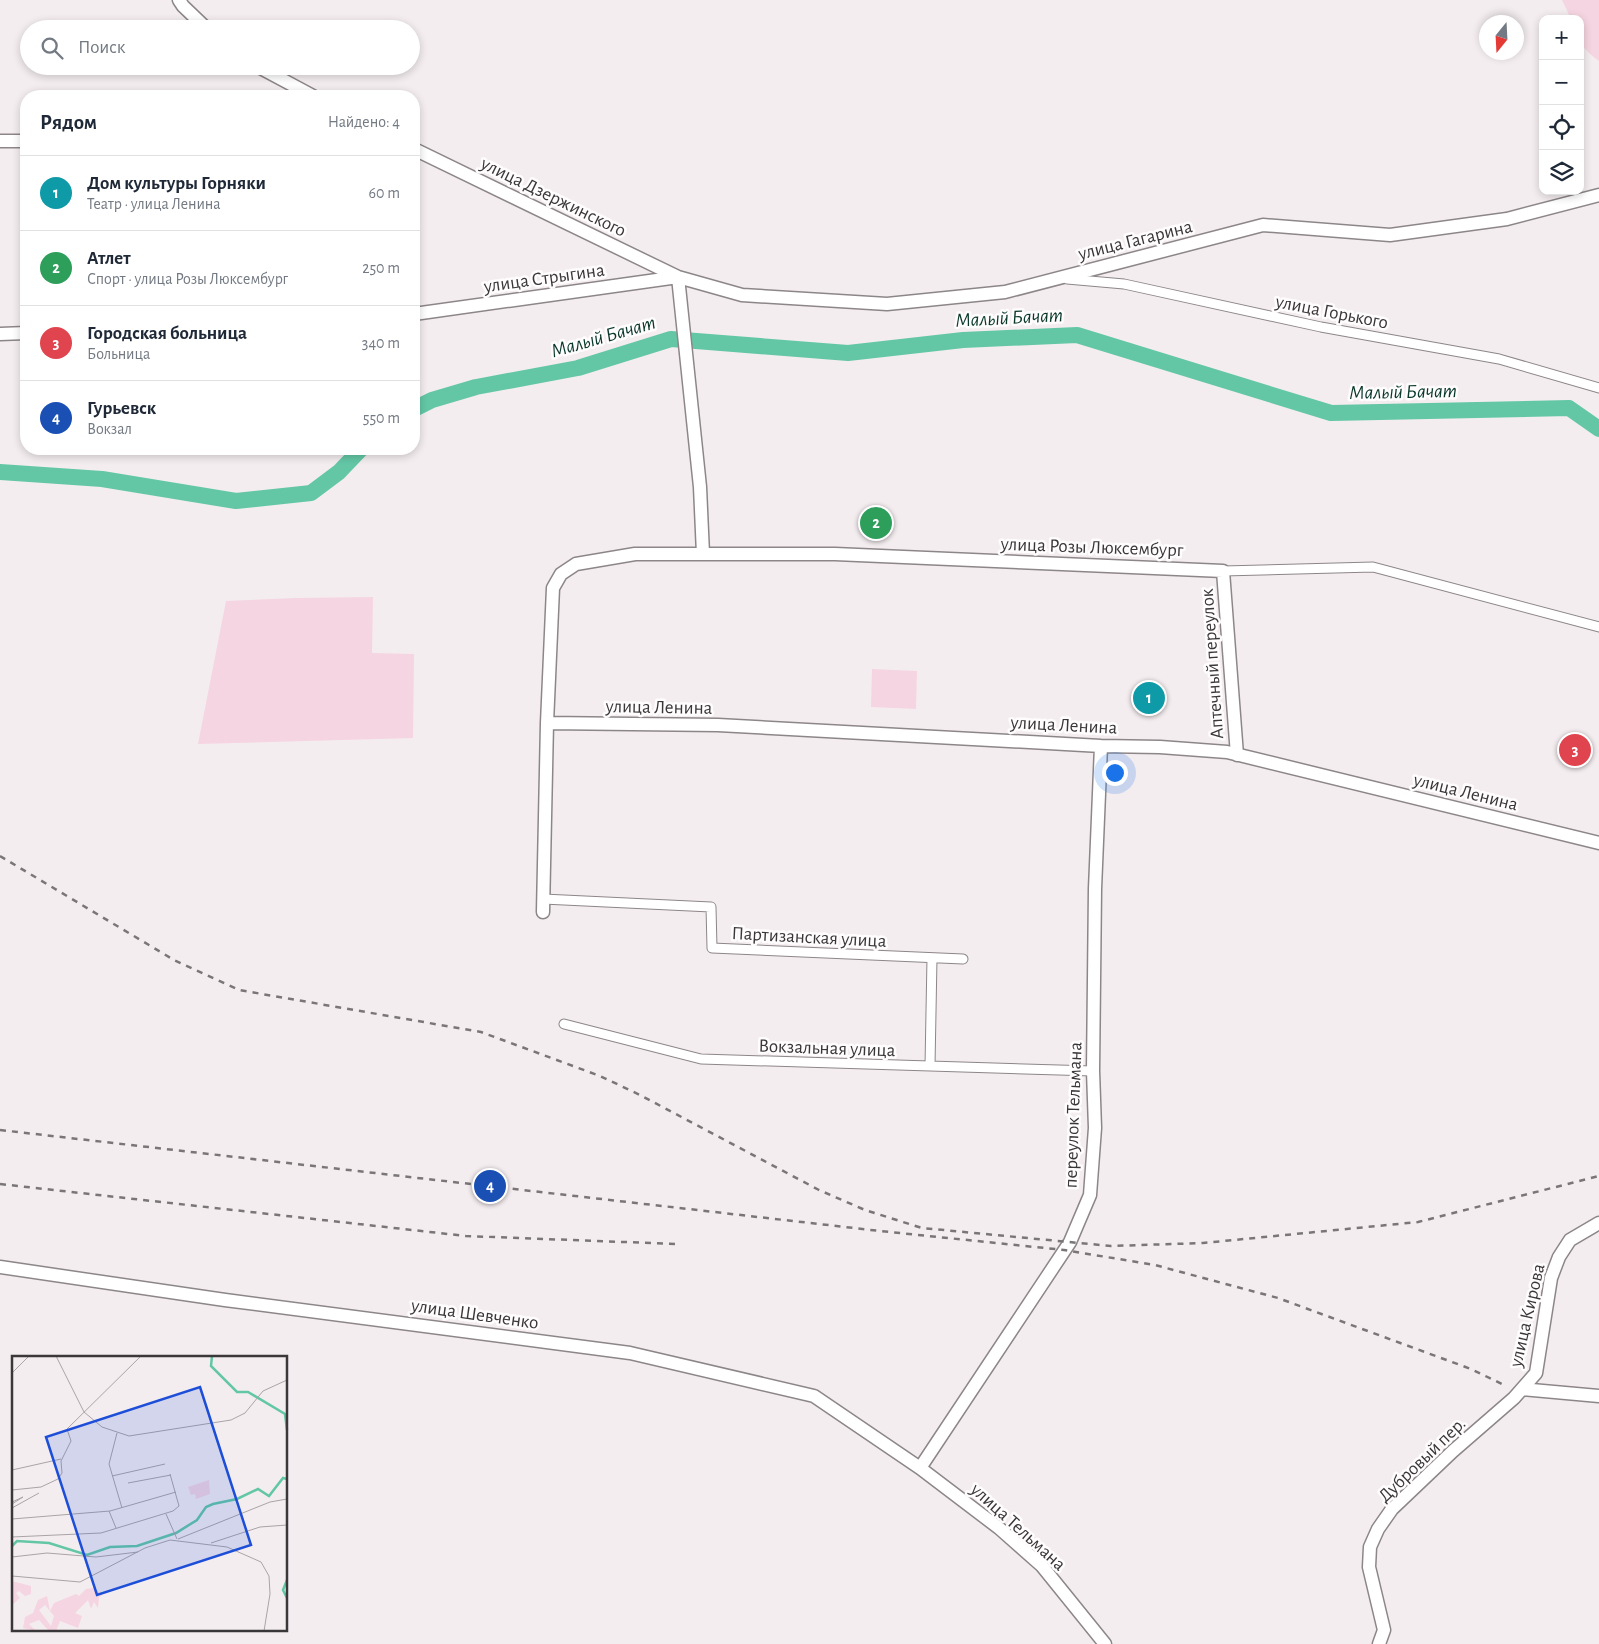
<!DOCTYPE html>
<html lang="ru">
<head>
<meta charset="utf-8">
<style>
	body { margin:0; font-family:"Alegreya Sans",sans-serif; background:#f2f2f3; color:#1f2937 }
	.controls { position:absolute; right:15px; top:15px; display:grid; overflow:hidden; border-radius:10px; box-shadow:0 2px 8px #0003 }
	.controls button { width:45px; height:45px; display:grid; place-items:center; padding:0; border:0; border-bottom:1px solid #e0e1e3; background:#fff; color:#1f2937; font:25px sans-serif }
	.compass { position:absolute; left:1479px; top:15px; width:45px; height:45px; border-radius:50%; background:#fff; box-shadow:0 2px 8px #0003; rotate:198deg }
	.you { position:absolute; left:1114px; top:772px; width:18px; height:18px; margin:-12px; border:4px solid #fff; border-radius:50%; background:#1a73e8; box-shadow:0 0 0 8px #1a73e833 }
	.badge { display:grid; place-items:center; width:32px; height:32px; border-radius:50%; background:#7c3aed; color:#fff; font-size:16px; font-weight:700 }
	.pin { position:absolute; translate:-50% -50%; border:2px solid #fff; box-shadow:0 1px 5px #0006 }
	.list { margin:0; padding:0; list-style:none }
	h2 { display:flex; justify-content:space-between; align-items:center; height:65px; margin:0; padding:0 20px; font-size:21px }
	h2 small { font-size:16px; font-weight:400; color:#747a83 }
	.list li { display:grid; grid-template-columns:32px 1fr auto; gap:15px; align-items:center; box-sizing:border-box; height:75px; padding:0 20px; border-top:1px solid #e0e1e3 }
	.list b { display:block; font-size:19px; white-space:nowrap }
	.list p { margin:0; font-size:16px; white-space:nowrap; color:#747a83 }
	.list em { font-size:16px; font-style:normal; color:#747a83 }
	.icon { flex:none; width:28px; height:28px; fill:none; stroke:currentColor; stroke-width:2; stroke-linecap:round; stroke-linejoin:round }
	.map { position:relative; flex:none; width:1599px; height:1644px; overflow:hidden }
	.search { position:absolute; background:#fff; box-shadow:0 2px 8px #0003; left:20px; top:20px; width:400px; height:55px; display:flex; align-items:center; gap:12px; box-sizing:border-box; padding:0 18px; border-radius:28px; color:#747a83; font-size:19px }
	.panel { position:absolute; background:#fff; box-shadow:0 2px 8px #0003; left:20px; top:90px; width:400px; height:365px; border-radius:20px }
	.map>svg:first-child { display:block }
</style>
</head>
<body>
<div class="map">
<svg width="1599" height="1644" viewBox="0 0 1599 1644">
	<rect width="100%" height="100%" fill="#f4edf0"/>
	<path fill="#f5d5e1" d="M1562 0H1599V61C1579 46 1580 43 1580 19H1571Z
		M373 597 372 653 414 654 413 738 198 744 226 601 296 598Z
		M872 669 917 671 916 709 871 707Z"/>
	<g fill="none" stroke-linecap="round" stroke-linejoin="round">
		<path stroke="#63c7a6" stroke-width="16" d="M414 409 432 400 476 387 578 368 671 339 848 353 963 340 1077 335 1331 413 1569 408 1599 429
			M0 472 102 479 236 501 311 493 339 472 361 449"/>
		<defs>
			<path id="street" d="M1067 279 1124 284 1321 327 1499 359 1599 388
				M1223 571 1373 567 1599 627
				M543 899 711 907 712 948 963 959
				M564 1024 701 1059 1093 1071
				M930 1066 932 958"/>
			<path id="secondary" d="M179 0 183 6 207 29
				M257 66 313 96
				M0 141H26
				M414 149 678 277 742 295 887 304 1005 292 1263 225 1390 235 1507 219 1599 195
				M678 277 700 487 703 554
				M414 314 678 277
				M0 334 26 333
				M547 723 718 725 1101 746 1160 747 1227 752 1599 843
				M543 912 547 723 553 588 561 574 576 564 635 554H835L1223 571 1237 755
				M0 1267 225 1300 630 1353 814 1396 920 1468 999 1528 1042 1566 1105 1644
				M1522 1389 1599 1396
				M920 1468 1070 1242 1090 1195 1095 1128 1093 1071 1095 889 1101 746
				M1379 1644 1384 1630 1369 1567 1370 1547 1378 1529 1392 1509 1453 1451 1514 1398 1536 1373 1551 1278 1559 1257 1570 1240 1599 1223"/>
		</defs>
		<use href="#street" stroke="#8d8689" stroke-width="11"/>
		<use href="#secondary" stroke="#8d8689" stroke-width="15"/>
		<use href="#street" stroke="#fff" stroke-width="9"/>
		<use href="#secondary" stroke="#fff" stroke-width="12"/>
		<path stroke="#7a7677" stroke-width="2.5" stroke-dasharray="6 6" stroke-linecap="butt" d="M0 856 174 960 239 990 481 1032 600 1076 640 1095 819 1190 865 1210 922 1228 1111 1246 1203 1243 1418 1222 1599 1176
			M0 1130 880 1231 1064 1250 1155 1265 1278 1298 1471 1369 1506 1386
			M0 1184 466 1236 677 1244"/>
	</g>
	<g text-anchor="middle" stroke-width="5" stroke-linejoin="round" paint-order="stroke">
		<g font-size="19" fill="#3a3738" stroke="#fffcfd">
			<text transform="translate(554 196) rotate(26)" y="7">улица Дзержинского</text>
			<text transform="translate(1135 239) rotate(-14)" y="7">улица Гагарина</text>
			<text transform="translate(544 277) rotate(-8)" y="7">улица Стрыгина</text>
			<text transform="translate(1332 311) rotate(11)" y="7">улица Горького</text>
			<text transform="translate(1092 546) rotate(2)" y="7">улица Розы Люксембург</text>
			<text transform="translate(1211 664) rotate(-94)" y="7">Аптечный переулок</text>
			<text transform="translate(659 706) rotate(1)" y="7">улица Ленина</text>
			<text transform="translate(1064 724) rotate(3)" y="7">улица Ленина</text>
			<text transform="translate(1466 791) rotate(14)" y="7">улица Ленина</text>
			<text transform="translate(809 936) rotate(3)" y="7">Партизанская улица</text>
			<text transform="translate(827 1047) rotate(2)" y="7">Вокзальная улица</text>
			<text transform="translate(1072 1115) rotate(-88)" y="7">переулок Тельмана</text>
			<text transform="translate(475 1313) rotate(8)" y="7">улица Шевченко</text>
			<text transform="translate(1526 1315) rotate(-77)" y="7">улица Кирова</text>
			<text transform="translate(1421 1459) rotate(-44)" y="7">Дубровый пер.</text>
			<text transform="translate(1019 1526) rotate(42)" y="7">улица Тельмана</text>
		</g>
		<g font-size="20" font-style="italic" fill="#09382b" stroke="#fffcfd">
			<text transform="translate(1009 317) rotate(-3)" y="7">Малый Бачат</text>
			<text transform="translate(603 336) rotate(-16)" y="7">Малый Бачат</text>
			<text transform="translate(1403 391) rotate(-1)" y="7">Малый Бачат</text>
		</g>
	</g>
	<g transform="translate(12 1356)">
		<rect width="275" height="275" fill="#f4edf0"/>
		<path d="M197 124 198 138 184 143 183 138 179 139 176 131ZM0 225 19 230V238L13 240 7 235 4 237 8 242 0 249ZM81 232 91 239 87 241 86 252 82 246 79 253 76 244 63 257 70 260 66 272 48 265 44 275H37L27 264 17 268 24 275 11 272 13 261 21 257 26 244 35 240 38 255 42 247 64 238 67 240 74 233ZM33 249 42 260 39 270 27 254Z" fill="#f5d5e1" fill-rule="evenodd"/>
		<path fill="none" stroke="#63c7a6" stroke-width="2.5" d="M200 0 199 10 225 36H236L273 58 275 74M0 190 5 185 37 187 75 199 98 191 125 190 164 177 185 164 194 151 201 148 225 143 246 133 257 140 271 122 275 123M275 224 271 234 275 242"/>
		<path fill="none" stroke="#aaa4a6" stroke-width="1" d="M44 0 72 56 90 71 117 80 219 64 233 57 251 35 275 24M0 17 17 0M105 77 97 108 110 152M0 114 49 103M100 120 153 108M116 127 159 119M0 134 29 131 46 123 50 117 49 105 59 85 55 73 129 0M0 146 11 141 0 148M0 152 27 137M97 155 104 172M154 158 165 183M0 163 98 155 164 136M0 181 89 177 161 155 167 150 158 118M166 183 258 146 275 143M199 187 248 171 275 169M0 201 35 197 84 201 126 196M0 220 68 226 133 192 158 184 215 191 249 206 257 220 258 238 252 275"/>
		<path fill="#1d4ed8" fill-opacity="0.15" stroke="#1d4ed8" stroke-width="2.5" d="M188 31 239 189 85 239 34 81Z"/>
		<rect width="275" height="275" fill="none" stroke="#3a3738" stroke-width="2.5"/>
	</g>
</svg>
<div class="controls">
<button>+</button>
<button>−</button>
<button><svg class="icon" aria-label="locate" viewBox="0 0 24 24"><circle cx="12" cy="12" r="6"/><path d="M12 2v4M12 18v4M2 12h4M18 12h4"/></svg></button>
<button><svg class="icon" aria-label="layers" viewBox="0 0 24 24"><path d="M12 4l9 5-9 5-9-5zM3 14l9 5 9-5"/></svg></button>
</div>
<svg class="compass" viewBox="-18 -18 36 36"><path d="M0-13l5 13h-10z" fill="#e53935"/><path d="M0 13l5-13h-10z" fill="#747a83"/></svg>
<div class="you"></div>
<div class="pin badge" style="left:1149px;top:698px;background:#0f9aa8">1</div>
<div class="pin badge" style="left:876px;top:523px;background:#2e9e5b">2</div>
<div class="pin badge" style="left:1575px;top:750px;background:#e0444e">3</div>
<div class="pin badge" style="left:490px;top:1186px;background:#1a4fb4">4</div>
<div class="search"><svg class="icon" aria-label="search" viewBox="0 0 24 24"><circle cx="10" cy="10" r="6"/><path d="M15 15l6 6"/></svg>Поиск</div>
<section class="panel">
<h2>Рядом<small>Найдено: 4</small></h2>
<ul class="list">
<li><span class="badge" style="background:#0f9aa8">1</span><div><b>Дом культуры Горняки</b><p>Театр · улица Ленина</p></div><em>60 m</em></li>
<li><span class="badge" style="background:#2e9e5b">2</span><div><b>Атлет</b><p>Спорт · улица Розы Люксембург</p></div><em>250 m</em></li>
<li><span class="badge" style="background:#e0444e">3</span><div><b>Городская больница</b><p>Больница</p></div><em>340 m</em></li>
<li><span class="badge" style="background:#1a4fb4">4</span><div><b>Гурьевск</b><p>Вокзал</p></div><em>550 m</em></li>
</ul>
</section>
</div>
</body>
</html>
